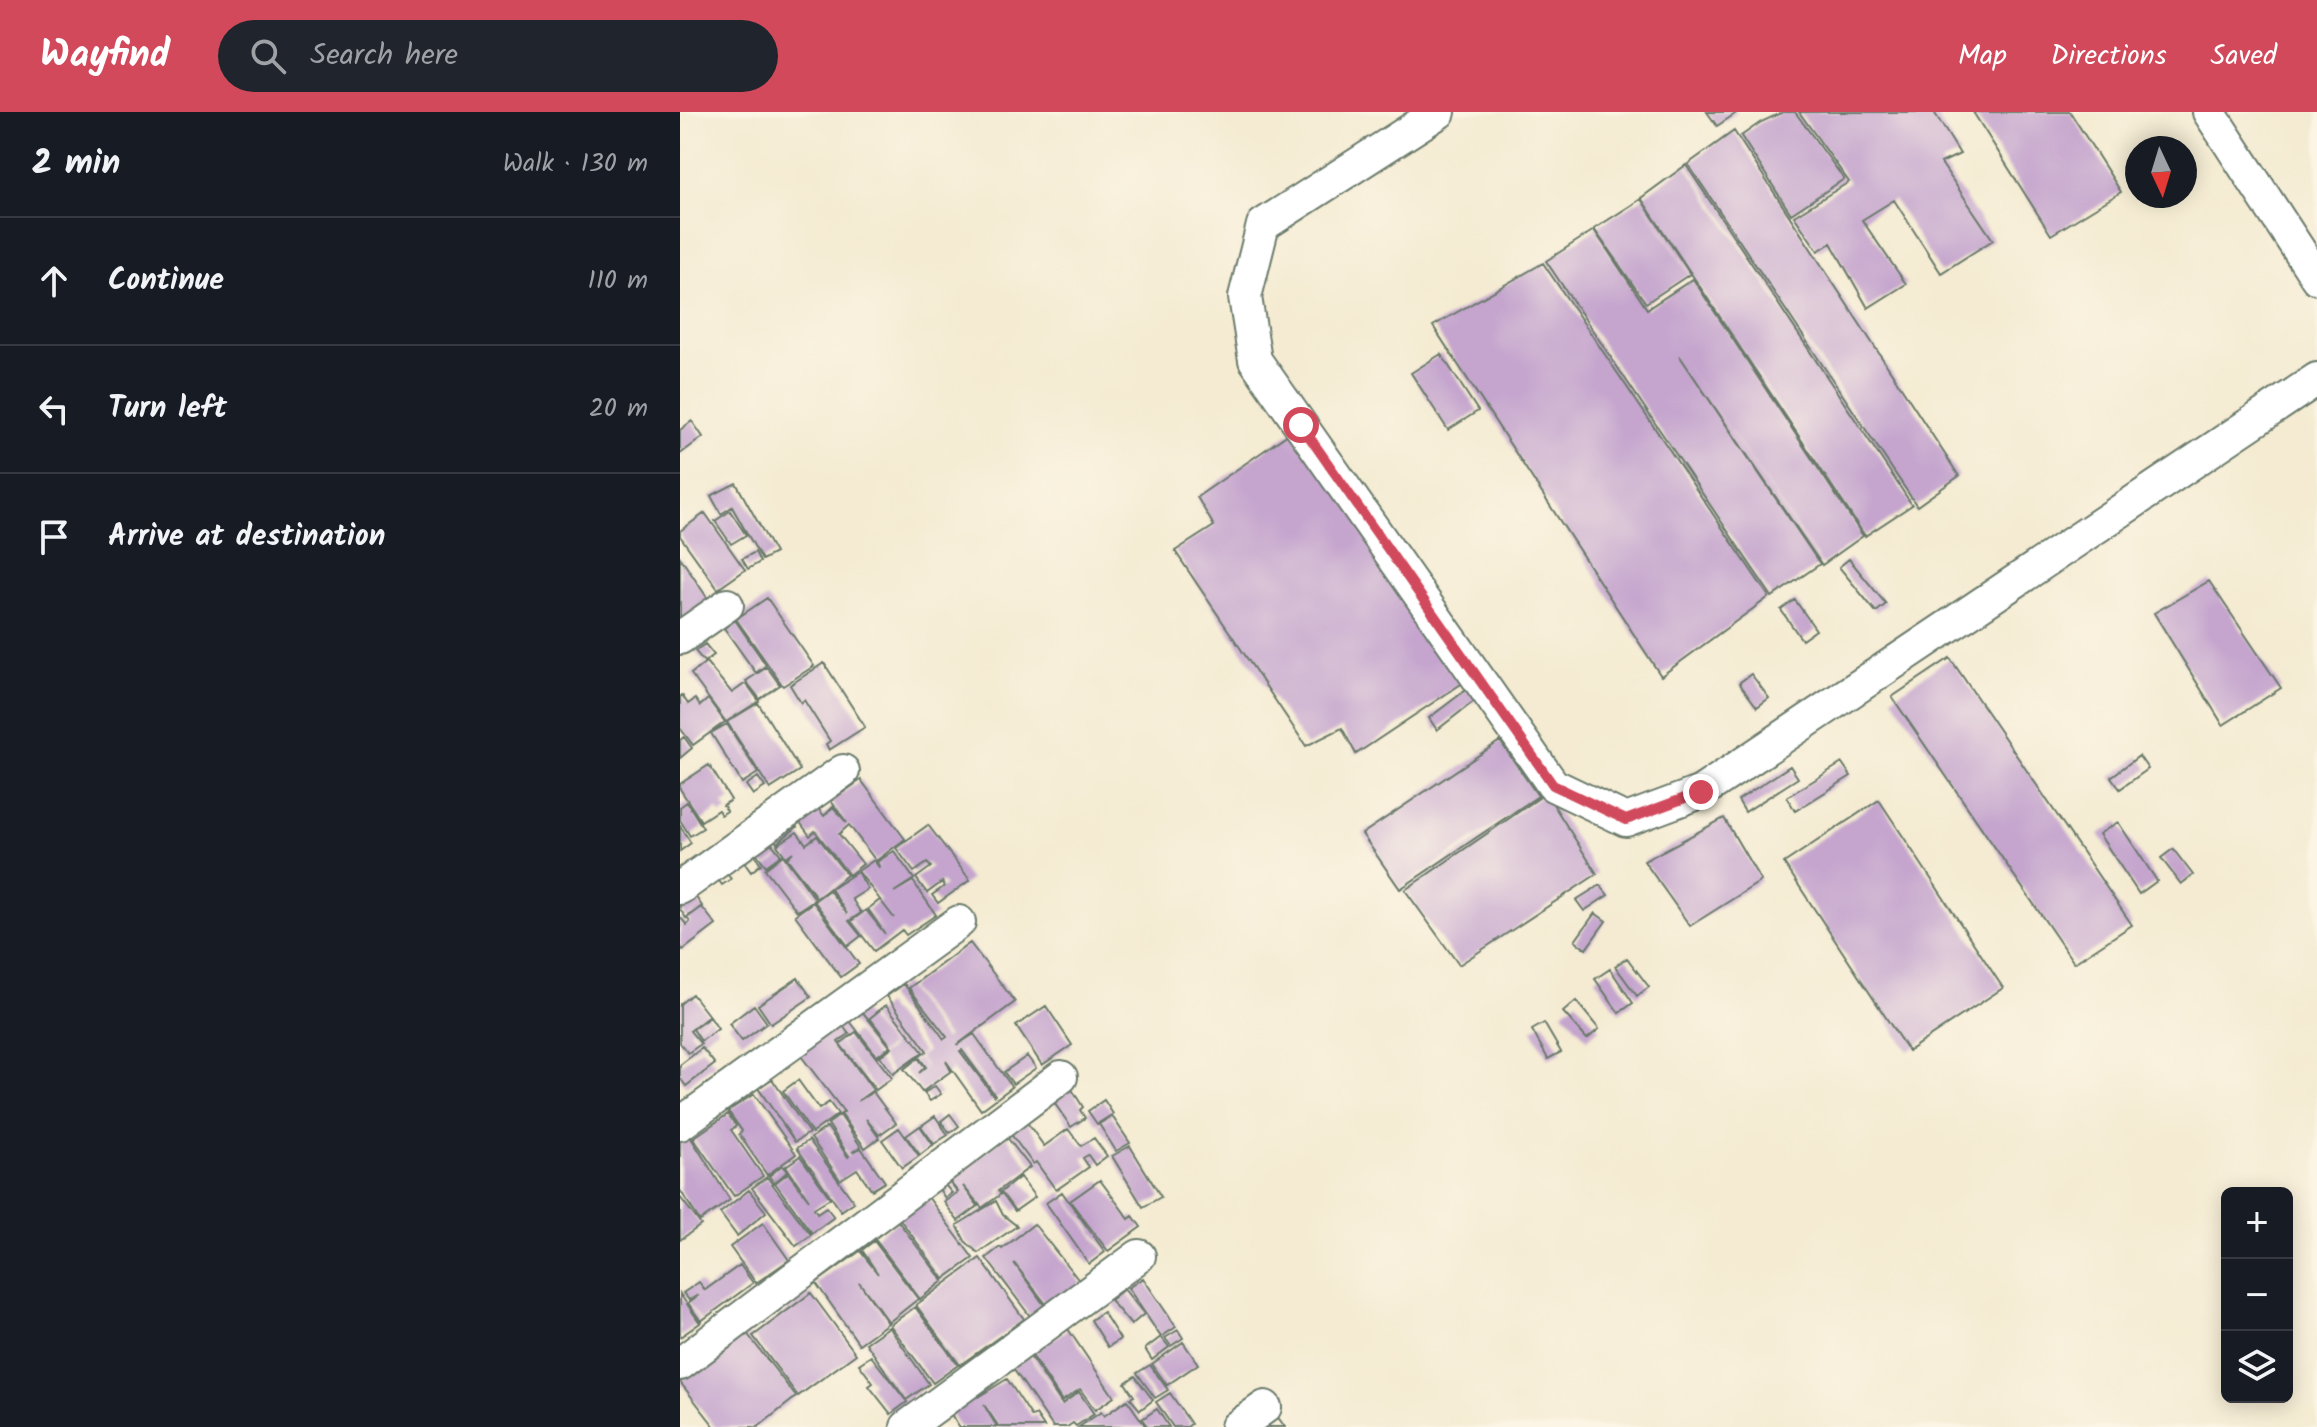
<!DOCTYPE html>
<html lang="en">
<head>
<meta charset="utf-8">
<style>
	body { margin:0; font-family:Kalam,sans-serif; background:#20242c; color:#f1f3f6 }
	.controls { position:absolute; right:24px; bottom:24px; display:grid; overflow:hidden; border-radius:12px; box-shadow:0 4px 20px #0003 }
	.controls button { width:72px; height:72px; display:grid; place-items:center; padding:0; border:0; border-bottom:2px solid #363941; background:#171b24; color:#f1f3f6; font:40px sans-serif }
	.compass { position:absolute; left:1445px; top:24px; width:72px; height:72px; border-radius:50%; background:#171b24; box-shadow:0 4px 20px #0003; rotate:176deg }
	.stop { position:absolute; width:24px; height:24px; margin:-18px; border:6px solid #d1495b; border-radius:50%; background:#fff }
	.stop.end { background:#d1495b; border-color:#fff; box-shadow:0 2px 8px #0008 }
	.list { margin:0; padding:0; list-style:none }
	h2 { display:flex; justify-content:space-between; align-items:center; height:104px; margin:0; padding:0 32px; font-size:34px }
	h2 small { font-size:26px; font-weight:400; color:#9ea1a6 }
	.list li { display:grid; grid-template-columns:52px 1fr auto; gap:24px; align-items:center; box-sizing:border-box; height:128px; padding:0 32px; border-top:2px solid #363941 }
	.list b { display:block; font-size:30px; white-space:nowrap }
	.list em { font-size:26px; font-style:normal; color:#9ea1a6 }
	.icon { flex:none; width:44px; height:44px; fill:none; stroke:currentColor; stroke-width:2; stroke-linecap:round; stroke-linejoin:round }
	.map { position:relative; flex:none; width:1637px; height:1315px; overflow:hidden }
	header { display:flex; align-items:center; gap:48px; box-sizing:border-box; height:112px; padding:0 40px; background:#d1495b; color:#fff }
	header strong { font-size:38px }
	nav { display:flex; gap:44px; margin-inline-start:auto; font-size:28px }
	.search { width:560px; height:72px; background:#20242c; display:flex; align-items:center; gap:20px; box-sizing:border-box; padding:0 28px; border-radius:44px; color:#9ea1a6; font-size:30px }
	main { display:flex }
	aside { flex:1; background:#171b24 }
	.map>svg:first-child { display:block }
</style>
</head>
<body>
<header>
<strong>Wayfind</strong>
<div class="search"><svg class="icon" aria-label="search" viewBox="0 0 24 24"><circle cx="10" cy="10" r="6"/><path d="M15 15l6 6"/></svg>Search here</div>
<nav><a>Map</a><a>Directions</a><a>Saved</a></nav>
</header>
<main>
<aside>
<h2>2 min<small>Walk · 130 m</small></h2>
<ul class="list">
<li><svg class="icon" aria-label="ahead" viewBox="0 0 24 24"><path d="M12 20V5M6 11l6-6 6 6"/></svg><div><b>Continue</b></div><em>110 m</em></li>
<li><svg class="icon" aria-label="left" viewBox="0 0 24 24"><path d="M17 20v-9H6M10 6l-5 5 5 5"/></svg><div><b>Turn left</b></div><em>20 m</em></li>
<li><svg class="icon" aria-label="arrive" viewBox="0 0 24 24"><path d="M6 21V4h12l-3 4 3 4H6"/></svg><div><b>Arrive at destination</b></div></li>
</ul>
</aside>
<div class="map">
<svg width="1637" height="1315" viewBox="0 0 1637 1315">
	<rect width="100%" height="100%" fill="#fcf5e5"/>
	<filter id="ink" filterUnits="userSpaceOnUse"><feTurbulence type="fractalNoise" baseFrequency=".0125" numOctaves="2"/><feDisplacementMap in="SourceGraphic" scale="16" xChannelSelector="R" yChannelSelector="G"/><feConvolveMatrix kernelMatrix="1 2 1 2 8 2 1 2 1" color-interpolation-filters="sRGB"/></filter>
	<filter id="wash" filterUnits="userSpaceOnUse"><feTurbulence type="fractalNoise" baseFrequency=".006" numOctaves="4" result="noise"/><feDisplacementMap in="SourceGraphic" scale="32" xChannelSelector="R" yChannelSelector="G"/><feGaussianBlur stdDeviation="1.8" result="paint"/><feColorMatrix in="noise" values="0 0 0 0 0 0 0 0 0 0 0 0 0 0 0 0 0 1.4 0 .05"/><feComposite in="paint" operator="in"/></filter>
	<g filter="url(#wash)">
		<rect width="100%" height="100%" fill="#f4ebd2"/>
		<g id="blocks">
			<path fill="#c5a5ce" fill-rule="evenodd" d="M1027 0H1058L1037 14Z
				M1103 0H1115L1164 67 1111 102 1061 24 1081 10Z
				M1119 0H1254L1280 42 1261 51 1313 128 1261 161 1214 88 1182 108 1226 172 1188 196 1151 131 1138 139 1114 104 1169 70Z
				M1293 0H1390L1441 80 1371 123Z
				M1054 19 1279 364 1237 394 1008 52Z
				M1006 53 1232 393 1185 424 961 86Z
				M961 87 1010 162 966 191 914 117Z
				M914 118 967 197 1013 167 1183 424 1142 453 999 243 1140 452 1092 485 866 149Z
				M863 151 1089 485 981 564 753 214Z
				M761 242 798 299 768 318 731 261Z
				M12 309 23 325 0 342V318Z
				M621 313 787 568 676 642 662 616 626 634 495 439 534 414 517 385Z
				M56 371 95 441 82 448 52 395 41 402 31 384Z
				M50 399 66 423 51 432 35 409Z
				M25 401 65 458 38 477 0 424V419Z
				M75 440 80 450 68 457 62 447Z
				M0 445 30 490 0 509Z
				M1169 447 1206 492 1196 500 1159 455Z
				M1529 469 1601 576 1543 613 1474 501Z
				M87 486 134 554 103 574 56 507Z
				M1115 488 1136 518 1122 528 1101 498Z
				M55 508 86 553 76 561 44 516Z
				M25 532 34 543 24 550 15 539Z
				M1270 546 1452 813 1394 851 1212 585Z
				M26 550 52 581 66 571 79 589 46 610 11 562Z
				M144 551 185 615 149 638 146 632 150 629 124 588 121 591 110 573Z
				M87 555 100 573 80 587 66 569Z
				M1071 562 1089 586 1077 595 1059 571Z
				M799 568 807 579 757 618 749 606Z
				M2 583 8 592 15 587 20 594 28 587 45 610 13 633 0 616V585Z
				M78 591 120 658 90 677 47 610Z
				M47 612 78 661 62 671 31 621Z
				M4 625 12 636 0 646V628Z
				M820 629 858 684 720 777 682 722Z
				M1459 644 1468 657 1440 677 1431 665Z
				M1162 651 1171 664 1115 699 1107 685Z
				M29 653 51 688 43 693 47 699 41 703 38 698 21 709 0 677V672Z
				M1110 654 1118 666 1065 700 1058 688Z
				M78 665 85 675 73 683 66 673Z
				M181 668 225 727 196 749 169 713 159 722 183 752 169 763 135 719 130 724 117 706 136 693 144 704 153 695 167 711 151 689Z
				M866 681 917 762 779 853 725 778Z
				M1199 688 1323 876 1228 939 1104 751Z
				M7 690 23 716 10 724 0 708V695Z
				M1044 706 1081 769 1010 814 964 749Z
				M113 710 117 715 97 731 93 725Z
				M1438 710 1477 769 1459 782 1419 722Z
				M248 713 290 768 258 791 252 783 265 774 262 770 247 781 236 766 251 755 247 751 234 760 216 736Z
				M0 714 11 731 0 739Z
				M117 720 126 732 137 724 167 763 137 786 107 746 113 740 106 745 97 733Z
				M88 727 101 743 86 754 74 738Z
				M1493 737 1513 763 1501 772 1481 746Z
				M72 739 81 752 71 760 61 746Z
				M214 739 234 767 214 780 233 769 256 803 226 823 222 818 194 839 171 809 186 798 205 822 188 797 200 788 214 806 178 759 194 748 200 757 197 750Z
				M103 743 135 787 117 799 85 757Z
				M43 757 51 767 42 773 35 763Z
				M177 760 188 777 172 787 181 801 169 809 181 824 168 834 134 789 149 778 167 802 151 777Z
				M920 773 928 783 904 799 896 788Z
				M13 781 22 794 6 806 0 797V790Z
				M133 790 179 852 161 865 115 803Z
				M22 795 36 813 3 838 0 834V805L7 813 10 810 7 806Z
				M915 801 926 809 906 837 895 829Z
				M290 831 335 890 277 933 294 922 332 975 301 998 266 949 271 959 242 980 224 957 238 946 245 955 239 961 246 955 239 945 247 939 207 884 224 872 264 927 267 925 229 876ZM282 938 315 983 314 984 280 939Z
				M947 846 969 875 957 884 935 854Z
				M930 857 953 891 939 901 915 867Z
				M118 866 131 885 91 912 78 893Z
				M12 882 29 904 10 919 21 932 8 941 0 931V892Z
				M896 889 919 917 907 927 883 900Z
				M74 893 87 911 62 929 49 912Z
				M206 893 243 940 213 962 200 944 212 935 190 906Z
				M366 894 392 933 362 953 336 914Z
				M181 898 210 934 197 944 169 908Z
				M30 905 38 917 21 929 13 917Z
				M160 910 169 922 158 930 193 978 178 989 193 980 216 1011 199 1023 186 1007 199 1026 185 1036 161 1002 164 1000 118 940Z
				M864 911 881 940 868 947 852 918Z
				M176 920 212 966 196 978 160 932Z
				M22 936 35 952 6 974 0 966V953Z
				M347 944 356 956 333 972 324 960Z
				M92 967 129 1021 115 1030 78 976Z
				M118 968 139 997 149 990 158 1002 132 1021 103 979Z
				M255 974 261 982 250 989 244 981Z
				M391 976 403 995 400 998 405 1006 391 1015 373 989Z
				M74 982 116 1042 87 1063 59 1022 62 1019 48 999Z
				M424 988 433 1002 417 1012 408 999Z
				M48 1002 56 1014 51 1018 83 1064 54 1084 13 1026Z
				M270 1002 279 1014 270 1021 261 1009Z
				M160 1003 181 1035 172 1040 181 1036 205 1070 192 1078 177 1057 160 1068 131 1026 147 1015 168 1045 169 1044 148 1012Z
				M255 1004 268 1023 254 1032 241 1014Z
				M432 1004 450 1031 436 1039 419 1012Z
				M346 1009 364 1034 388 1017 401 1034 414 1026 427 1044 415 1053 408 1043 403 1046 409 1055 376 1078 356 1050 353 1052 330 1021Z
				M240 1014 253 1033 240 1043 226 1024Z
				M219 1016 239 1044 222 1056 202 1028Z
				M6 1018 50 1088 20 1109 0 1078V1022Z
				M326 1024 350 1055 318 1079 321 1082 302 1096 283 1074 298 1094 278 1109 264 1090 278 1080 268 1068Z
				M129 1028 174 1090 161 1099 117 1036Z
				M450 1034 481 1085 463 1095 432 1044Z
				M120 1044 150 1086 134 1096 137 1101 146 1095 154 1105 132 1121 95 1071 108 1061 129 1088 106 1054Z
				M102 1053 108 1059 94 1071 89 1064Z
				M87 1065 131 1123 116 1134 72 1076Z
				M340 1065 355 1085 335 1099 321 1080Z
				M420 1068 449 1107 453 1104 461 1115 428 1139 390 1089Z
				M265 1073 272 1081 265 1086 259 1077Z
				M69 1078 86 1100 57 1124 40 1101Z
				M382 1080 425 1140 409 1152 366 1091Z
				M0 1085 21 1113 0 1128Z
				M248 1085 293 1146 264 1167 219 1106Z
				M316 1089 323 1103 337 1114 298 1141 285 1129 277 1113Z
				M218 1109 263 1169 240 1187 194 1126Z
				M83 1111 109 1148 76 1171 50 1135Z
				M354 1112 401 1171 369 1196 334 1151 364 1193 350 1204 306 1146 320 1135 322 1137Z
				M194 1129 238 1187 209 1210 179 1170 208 1211 179 1232 136 1171 180 1139 198 1162 182 1138Z
				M300 1146 344 1207 280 1253 236 1193Z
				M60 1153 73 1171 21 1209 8 1191 19 1183 9 1188 3 1181 19 1170 25 1178Z
				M463 1166 496 1215 481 1225 448 1176Z
				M444 1177 464 1202 451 1213 430 1188Z
				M131 1181 176 1242 118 1284 73 1224Z
				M0 1182 20 1211 0 1225Z
				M235 1195 278 1253 253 1271 210 1213Z
				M423 1200 440 1227 428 1235 411 1208Z
				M209 1215 249 1272 226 1288 186 1231Z
				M388 1217 434 1285 415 1298 400 1277 382 1289 351 1242Z
				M498 1218 503 1226 491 1234 485 1226Z
				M66 1220 116 1285 78 1315H35L0 1270Z
				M481 1225 489 1235 472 1248 465 1237Z
				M503 1230 518 1252 487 1273 472 1252Z
				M349 1243 382 1292 399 1280 414 1302 396 1314 393 1311 387 1315H373L332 1255Z
				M191 1244 227 1290 211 1302 189 1274 193 1271 179 1252Z
				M470 1253 488 1278 475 1286 457 1261Z
				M455 1264 473 1288 460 1298 450 1286 454 1284 445 1271Z
				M327 1267 352 1305 356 1303 364 1315H319L304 1293 317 1315H279L269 1299 296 1282 298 1285Z
				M490 1281 511 1312 507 1315H493L476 1290Z
				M447 1288 466 1315H399L421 1300 424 1304Z
				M477 1297 489 1315H468L462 1307Z
				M597 1304 605 1315H581Z"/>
		</g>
	</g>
	<g filter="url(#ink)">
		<use href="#blocks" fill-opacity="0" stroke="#6a7a6b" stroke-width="2"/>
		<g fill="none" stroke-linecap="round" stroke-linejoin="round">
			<defs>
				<path id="minor" d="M759 0 583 113 565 185 575 248 873 673 946 708 1021 680 1637 267
					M1529 0 1637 166
					M0 526 47 493
					M0 776 163 659
					M0 1012 279 810
					M0 1252 381 965
					M227 1315 459 1144
					M557 1315 585 1295"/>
			</defs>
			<use href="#minor" stroke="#6a7a6b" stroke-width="36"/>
			<use href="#minor" stroke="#fff" stroke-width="32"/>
		</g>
	</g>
	<g fill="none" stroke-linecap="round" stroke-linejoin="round" filter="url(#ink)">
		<path stroke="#d1495b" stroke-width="10" d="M621 313 873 673 946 708 1021 680"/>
	</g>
</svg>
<div class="controls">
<button>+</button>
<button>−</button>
<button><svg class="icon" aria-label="layers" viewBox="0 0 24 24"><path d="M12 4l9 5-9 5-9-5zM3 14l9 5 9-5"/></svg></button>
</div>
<svg class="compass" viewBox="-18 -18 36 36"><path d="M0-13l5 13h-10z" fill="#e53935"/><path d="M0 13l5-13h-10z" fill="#9ea1a6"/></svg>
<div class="stop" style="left:621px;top:313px"></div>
<div class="stop end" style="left:1021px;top:680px"></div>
</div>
</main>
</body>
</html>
